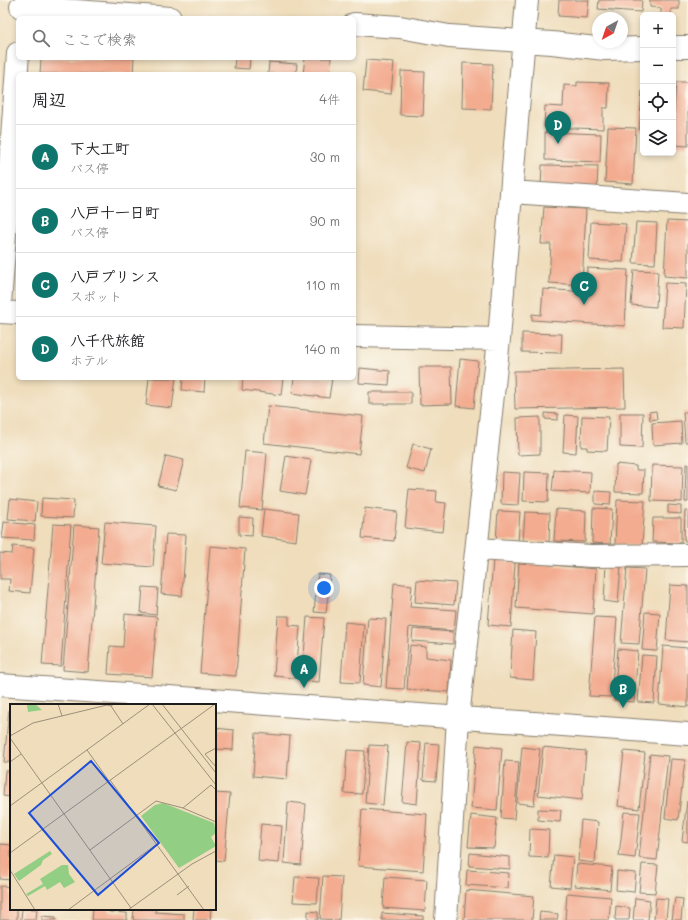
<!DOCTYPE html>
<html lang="ja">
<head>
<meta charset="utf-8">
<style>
	body { margin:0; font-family:Mali,"Klee One",sans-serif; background:#f2f2f2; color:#202124 }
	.controls { position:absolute; right:12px; top:12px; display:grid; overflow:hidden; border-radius:6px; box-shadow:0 2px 6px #0003 }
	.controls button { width:36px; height:36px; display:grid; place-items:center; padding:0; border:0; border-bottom:1px solid #e0e0e0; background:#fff; color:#202124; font:20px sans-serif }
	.compass { position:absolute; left:592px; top:12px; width:36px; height:36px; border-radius:50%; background:#fff; box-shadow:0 2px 6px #0003; rotate:220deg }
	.you { position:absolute; left:324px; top:588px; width:14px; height:14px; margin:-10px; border:3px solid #fff; border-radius:50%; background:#1a73e8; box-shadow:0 0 0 6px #1a73e833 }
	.badge { display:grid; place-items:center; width:26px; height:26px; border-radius:50%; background:#0f766e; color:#fff; font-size:13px; font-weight:700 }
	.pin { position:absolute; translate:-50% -33px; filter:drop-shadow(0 1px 2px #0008) }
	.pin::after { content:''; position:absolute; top:21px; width:14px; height:12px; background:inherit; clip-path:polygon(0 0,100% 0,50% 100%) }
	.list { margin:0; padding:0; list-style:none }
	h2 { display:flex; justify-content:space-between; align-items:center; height:52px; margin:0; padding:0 16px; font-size:17px }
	h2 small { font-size:13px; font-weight:400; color:#757577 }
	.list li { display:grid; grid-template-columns:26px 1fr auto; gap:12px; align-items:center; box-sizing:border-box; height:64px; padding:0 16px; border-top:1px solid #e0e0e0 }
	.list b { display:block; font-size:15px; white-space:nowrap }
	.list p { margin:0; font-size:13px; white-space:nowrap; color:#757577 }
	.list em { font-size:13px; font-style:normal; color:#757577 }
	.icon { flex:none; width:22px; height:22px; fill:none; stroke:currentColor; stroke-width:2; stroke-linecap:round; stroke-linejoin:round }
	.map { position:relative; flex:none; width:688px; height:920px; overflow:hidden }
	.search { position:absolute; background:#fff; box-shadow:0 2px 6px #0003; left:16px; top:16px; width:340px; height:44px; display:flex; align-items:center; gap:10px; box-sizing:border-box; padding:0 14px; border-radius:6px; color:#757577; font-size:15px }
	.panel { position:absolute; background:#fff; box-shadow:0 2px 6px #0003; left:16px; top:72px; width:340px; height:308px; border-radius:6px }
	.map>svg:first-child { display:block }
</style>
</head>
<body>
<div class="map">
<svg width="688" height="920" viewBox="0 0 688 920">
	<rect width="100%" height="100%" fill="#fbf7ec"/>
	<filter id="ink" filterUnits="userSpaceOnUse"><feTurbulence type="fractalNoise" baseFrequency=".025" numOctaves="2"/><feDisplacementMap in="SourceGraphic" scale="8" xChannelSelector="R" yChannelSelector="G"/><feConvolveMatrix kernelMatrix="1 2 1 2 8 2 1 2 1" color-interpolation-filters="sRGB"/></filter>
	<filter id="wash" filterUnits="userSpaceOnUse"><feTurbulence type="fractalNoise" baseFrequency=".012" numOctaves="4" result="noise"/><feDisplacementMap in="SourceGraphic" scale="16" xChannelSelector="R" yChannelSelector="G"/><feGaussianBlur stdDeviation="0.9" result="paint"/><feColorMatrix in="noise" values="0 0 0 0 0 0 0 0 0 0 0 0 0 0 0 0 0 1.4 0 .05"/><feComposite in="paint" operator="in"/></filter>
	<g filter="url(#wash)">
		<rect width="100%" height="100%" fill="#efddbb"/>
		<g id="blocks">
			<path fill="#f3ac90" d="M559 0H589L587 18 558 16Z
				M599 0H642L641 12 598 9Z
				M650 0H679V9H671V15H661V8L650 7Z
				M41 58H134L133 74H40Z
				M235 58H250L249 69 234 68Z
				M305 58H331L330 74H303Z
				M366 60 394 62 391 94 363 91Z
				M269 62 297 64 296 74H268Z
				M463 63 493 64 491 109 462 108Z
				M401 71 425 72 423 116 400 115Z
				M577 82 609 83 608 108H603V129L544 127 545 106 563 107 564 85 577 86Z
				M676 82H688V146L673 145V125Z
				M642 91H643V131L639 130Z
				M608 127 636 128 633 184 605 182Z
				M545 132 601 134 600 162 545 160Z
				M542 165 598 166 597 190 541 188Z
				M544 207 586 209 582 285 549 283 551 244H541Z
				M667 221 688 222V278L664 276Z
				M591 222 626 224 623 262 589 260Z
				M636 222 657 223 655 264 633 263Z
				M587 268 628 270 625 326 532 320V314L541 315 543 289 586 292Z
				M634 270 658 271 656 307 631 305Z
				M665 283 686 284 684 328 662 327Z
				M522 333 562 334 561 353 522 352Z
				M460 359 478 361 474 408 456 406Z
				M419 367H451L452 404 420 405Z
				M360 368 390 371 389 385 359 383Z
				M624 369 625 407 515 409 514 371Z
				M149 378H176L172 408 146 405Z
				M183 378H205L204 392 182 390Z
				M243 378H283L281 395 242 390Z
				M294 378H332L329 398 292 393Z
				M369 392H411V404H369Z
				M268 406 363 416 359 454 264 443Z
				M656 411 657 419 650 420 649 412Z
				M683 412H688V442H685Z
				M545 413 558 414V420L545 419Z
				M620 413H643L642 448 620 447Z
				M565 415 578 416 576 453 563 452Z
				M582 416 609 417 607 451 587 450V447H581Z
				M540 417V454L518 455 517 418Z
				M681 421 682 443 653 445 652 423Z
				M413 444 431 449 425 473 406 468Z
				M245 451 267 453 262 510 240 508Z
				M166 456 184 460 176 490 158 486Z
				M286 456 311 460 305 495 280 491Z
				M616 464 636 466V470H644L643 493 615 492Z
				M686 464H688V502H685Z
				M652 465 683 466 682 502 651 501Z
				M554 470 591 472 590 493 552 491Z
				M502 472 520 473 518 505 501 504Z
				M524 472 549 473 548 502 523 501Z
				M409 489 437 491 436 502 446 503 443 532 405 528Z
				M595 491 611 492 610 505 595 504Z
				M42 498 74 500 73 518 41 516Z
				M10 499 37 502 35 521 8 519Z
				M617 500 645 501 642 546 615 545Z
				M668 505 681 506V514L668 513Z
				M365 508 397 512 394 541 362 538Z
				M593 508 612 509 610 544 592 543Z
				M264 509 299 513 296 541 261 536Z
				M556 509 586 511 585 542 554 541Z
				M498 511 520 512 518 542 496 541Z
				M685 511H688V541H684Z
				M525 512 550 513 549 542 523 541Z
				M239 517 253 518 252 536 239 535Z
				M653 518H681V543L652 542Z
				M4 522 35 525 34 540 2 538Z
				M105 522 156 526 153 567 101 563Z
				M53 524 71 525 61 666 42 665Z
				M74 525 99 527 88 672 63 670Z
				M166 534 186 535 182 596 161 594Z
				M13 546 34 548 30 593 9 591 10 579H0V553L12 554Z
				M210 546 245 549 236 676 200 673Z
				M493 560 515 563 511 627 488 625Z
				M519 562 596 569 593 614 516 608Z
				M606 564 621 565 618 603 604 601Z
				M627 568 645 569 639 644 621 643Z
				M318 574 330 575 326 613 314 612Z
				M417 580 456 583 454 605 415 602Z
				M394 583 412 585 410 607 456 610 454 631 409 627 404 689 386 688Z
				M670 585 688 586V642L666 640Z
				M143 587 158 588 156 615 141 613Z
				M645 612 660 613 657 651 642 650Z
				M125 614 157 617 152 677 108 674 110 646 123 647Z
				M278 616H289V625L300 626 296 678 274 676Z
				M307 617 324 618 319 682 302 681Z
				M595 617 617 618 611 697 589 696Z
				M368 618 386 619 381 687 363 685Z
				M345 622 364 624 360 683 341 682Z
				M413 629 453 632V644L412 641Z
				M513 630 536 632 533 680 510 678Z
				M410 645 426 647V657L451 660 449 692 407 689Z
				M663 646 688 648V707L659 704Z
				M618 649 638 651 634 702 614 700Z
				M642 655 657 656 654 703 638 702Z
				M9 710H11V762H4Z
				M215 728 234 730 233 750 215 749Z
				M256 733 290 736 287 779 253 776Z
				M407 742 421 743 417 804 402 802Z
				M426 743 439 744 436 781 423 780Z
				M369 745 388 746 383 805 365 803Z
				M476 745 502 748 497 810 471 808Z
				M522 747 540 749 534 805 517 803Z
				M543 747 586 751 582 800 538 795Z
				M347 750 365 751 362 794 344 793Z
				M624 751 645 753 639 809 618 806Z
				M650 754 668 756 657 860 639 858Z
				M671 759 685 760 678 820 665 818Z
				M505 761 519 762 514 819 501 818Z
				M5 771H11V797L3 796Z
				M215 793 230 794 224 861 215 860Z
				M687 801 688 802V842L682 841Z
				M288 802 306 804 301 865 284 863Z
				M362 809 427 814 423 871 358 866Z
				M538 809 561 810 560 822 538 820Z
				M624 812 640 813 635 858 619 856Z
				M471 815 497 818 494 848 468 847Z
				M581 820 598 822 595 863 578 861Z
				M261 824 282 826 279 863 258 861Z
				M530 829 549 830 548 858 529 857Z
				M0 844 11 845V880L0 879Z
				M470 853 510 857V869L469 866Z
				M554 855 573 857 570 888 551 886Z
				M577 864 612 867 610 890 575 886Z
				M642 864 658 865 655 893 639 892Z
				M467 870 509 873 508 888 466 885Z
				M617 871 636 873 634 892 616 890Z
				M323 876 342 877 339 920 320 919Z
				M295 877 319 878 317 903 293 902Z
				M385 877 427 880 425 911 383 908Z
				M0 886 11 887V909H17V920H0Z
				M466 890 534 896 532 920H464Z
				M567 893 611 897 609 920H565Z
				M635 898 650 900 648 920H633Z
				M656 898 668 899 666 920H654Z
				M675 898 683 899 681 920H672Z
				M616 906 630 908 629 920H615Z
				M22 909H37L36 920H21Z
				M93 909H109V912L127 913V920H92Z
				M134 909H156L155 912 184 914V920H133Z
				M194 909H211L210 920H193Z
				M308 911 318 912V920H308Z
				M540 912 558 914 557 920H539Z
				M382 913 423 916V920H382Z
				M42 916 56 917V920H42Z"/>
		</g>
	</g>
	<g filter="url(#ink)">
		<use href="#blocks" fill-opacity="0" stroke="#867c6c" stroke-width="1"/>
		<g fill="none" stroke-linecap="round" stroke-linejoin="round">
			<defs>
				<path id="minor" d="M21 7 170 18
					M354 24 400 27 449 36 552 43 605 49 643 48
					M673 47H688
					M511 192 688 204
					M0 305 18 53
					M0 312 18 313
					M354 336 499 339
					M477 549 591 556 688 555
					M0 685 688 734
					M446 920 458 718 499 339 527 0"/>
			</defs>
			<use href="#minor" stroke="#867c6c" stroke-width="24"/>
			<use href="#minor" stroke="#fff" stroke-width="22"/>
		</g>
	</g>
	<g transform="translate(10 704)">
		<rect width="206" height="206" fill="#efddbb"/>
		<path d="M25 0 32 6 18 8 17 1ZM153 99 204 119 206 129 201 133 206 142 169 164 131 112 145 101ZM40 147 42 150 33 156 31 161 9 177 4 170ZM52 161H58L59 170 65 178 54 184 50 178 37 186 35 182 18 192 16 190 33 180 30 175Z" fill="#92ce83"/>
		<path fill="none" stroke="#9b907b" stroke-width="1" d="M48 0 52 12M104 0 101 2 113 20M142 0 206 81M152 0 206 69M0 32 23 19 97 1 101 2M0 34 121 204M206 44 195 50 206 63M77 46 99 77M0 58 11 50M100 76 194 206M0 102 140 0M173 104 201 81 206 86M80 146 146 97 173 104 206 118M0 149 205 0M0 166 25 206M167 191 179 182M58 206 147 140M118 206 182 160 206 147"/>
		<path fill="#1d4ed8" fill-opacity="0.15" stroke="#1d4ed8" stroke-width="2" d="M81 57 149 139 88 191 19 109Z"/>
		<rect width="206" height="206" fill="none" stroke="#1c1c1c" stroke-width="2"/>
	</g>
</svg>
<div class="controls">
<button>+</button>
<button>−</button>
<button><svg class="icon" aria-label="locate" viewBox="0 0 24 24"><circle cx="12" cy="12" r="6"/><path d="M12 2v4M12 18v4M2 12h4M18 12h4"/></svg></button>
<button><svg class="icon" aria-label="layers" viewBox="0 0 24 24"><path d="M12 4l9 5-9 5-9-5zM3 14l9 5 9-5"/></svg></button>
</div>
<svg class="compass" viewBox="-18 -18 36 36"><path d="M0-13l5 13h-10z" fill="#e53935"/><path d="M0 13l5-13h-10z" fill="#757577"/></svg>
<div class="you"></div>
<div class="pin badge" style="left:304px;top:688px">A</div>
<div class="pin badge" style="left:623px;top:708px">B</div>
<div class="pin badge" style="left:584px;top:305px">C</div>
<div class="pin badge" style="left:558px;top:144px">D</div>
<div class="search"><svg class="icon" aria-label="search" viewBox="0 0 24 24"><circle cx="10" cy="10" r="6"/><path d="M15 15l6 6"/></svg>ここで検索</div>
<section class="panel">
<h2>周辺<small>4件</small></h2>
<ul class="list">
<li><span class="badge">A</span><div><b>下大工町</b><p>バス停</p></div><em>30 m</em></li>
<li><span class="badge">B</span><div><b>八戸十一日町</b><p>バス停</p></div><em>90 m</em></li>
<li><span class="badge">C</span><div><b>八戸プリンス</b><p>スポット</p></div><em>110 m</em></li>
<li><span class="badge">D</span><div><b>八千代旅館</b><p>ホテル</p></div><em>140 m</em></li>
</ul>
</section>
</div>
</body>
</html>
